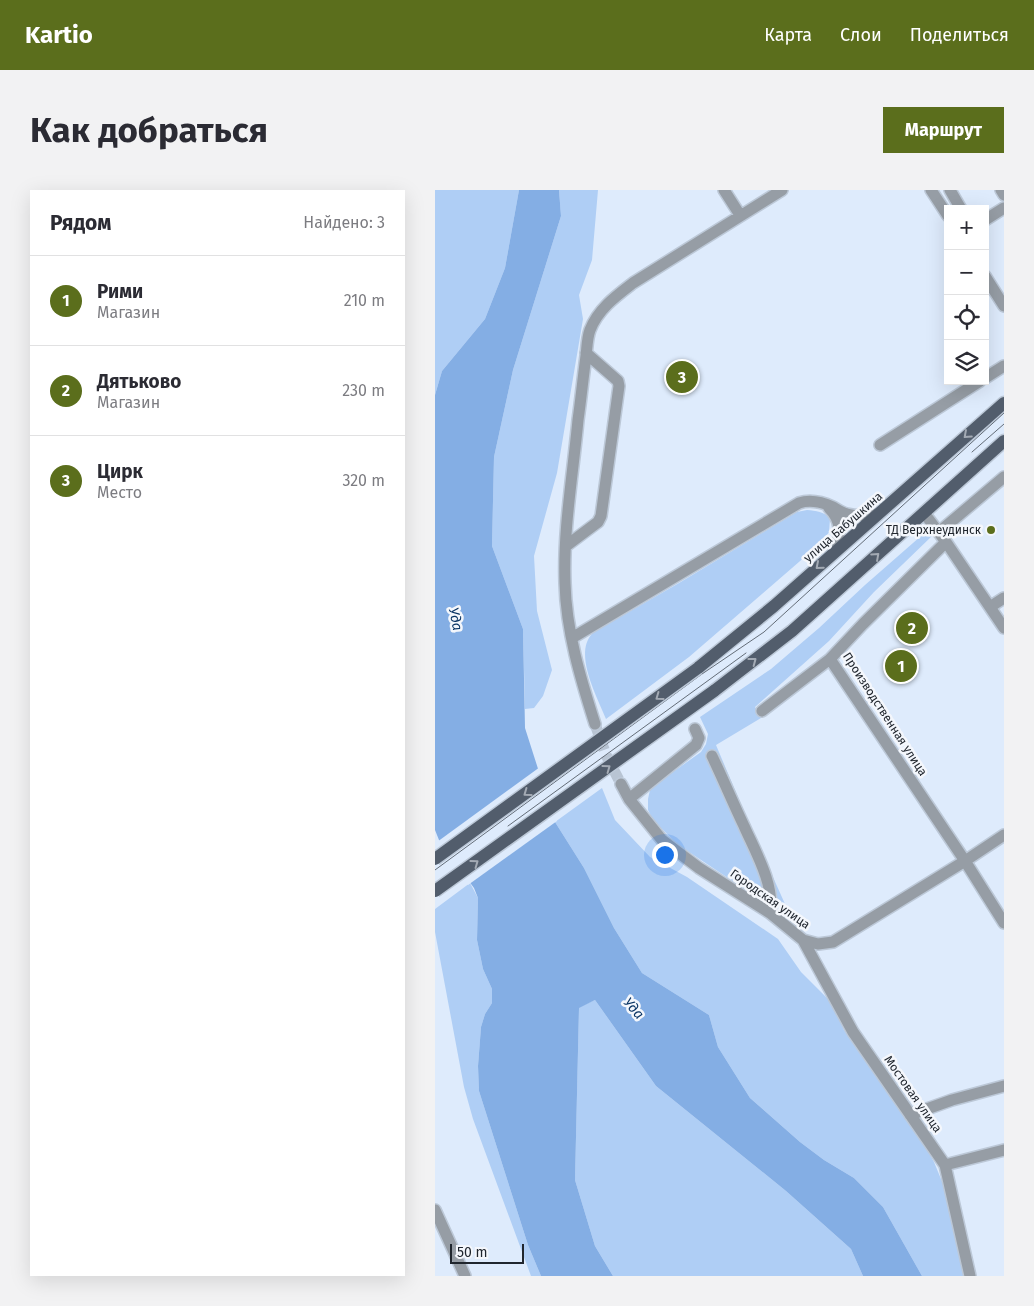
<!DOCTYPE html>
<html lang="ru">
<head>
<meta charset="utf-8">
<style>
	body { margin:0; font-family:"Fira Sans",sans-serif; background:#f2f2f3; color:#2b2b33 }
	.controls { position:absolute; right:15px; top:15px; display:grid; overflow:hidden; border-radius:0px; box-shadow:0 5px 20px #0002 }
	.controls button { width:45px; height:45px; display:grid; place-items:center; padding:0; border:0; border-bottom:1px solid #e1e1e2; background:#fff; color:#2b2b33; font:25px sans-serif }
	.scale { position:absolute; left:15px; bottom:12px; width:74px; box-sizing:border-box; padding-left:5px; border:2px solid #20262e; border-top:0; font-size:14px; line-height:18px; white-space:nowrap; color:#20262e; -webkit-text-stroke:4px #f4f7fc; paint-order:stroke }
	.you { position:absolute; left:229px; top:664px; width:18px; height:18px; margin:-12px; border:4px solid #fff; border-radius:50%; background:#1a73e8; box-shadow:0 0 0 8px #1a73e833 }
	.badge { display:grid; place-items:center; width:32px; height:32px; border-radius:50%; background:#5b6e1c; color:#fff; font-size:16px; font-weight:700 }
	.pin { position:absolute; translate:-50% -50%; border:2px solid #fff; box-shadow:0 1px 5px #0006 }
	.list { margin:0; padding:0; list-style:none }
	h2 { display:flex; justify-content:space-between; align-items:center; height:65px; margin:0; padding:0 20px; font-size:21px }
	h2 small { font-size:16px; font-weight:400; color:#7c7c81 }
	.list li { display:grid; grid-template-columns:32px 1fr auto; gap:15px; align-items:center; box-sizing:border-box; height:90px; padding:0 20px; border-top:1px solid #e1e1e2 }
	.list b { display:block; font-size:19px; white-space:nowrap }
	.list p { margin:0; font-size:16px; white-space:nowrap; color:#7c7c81 }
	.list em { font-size:16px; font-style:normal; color:#7c7c81 }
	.icon { flex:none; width:28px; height:28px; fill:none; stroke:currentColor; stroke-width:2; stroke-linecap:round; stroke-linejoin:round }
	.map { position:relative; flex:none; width:569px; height:1086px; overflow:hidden; border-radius:0px }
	header { display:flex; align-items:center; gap:30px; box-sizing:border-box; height:70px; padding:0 25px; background:#5b6e1c; color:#fff }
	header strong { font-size:24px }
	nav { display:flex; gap:28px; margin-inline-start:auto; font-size:18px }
	.intro { display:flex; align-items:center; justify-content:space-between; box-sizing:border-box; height:120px; padding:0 30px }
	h1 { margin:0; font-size:35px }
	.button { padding:12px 22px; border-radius:0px; background:#5b6e1c; color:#fff; font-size:18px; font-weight:700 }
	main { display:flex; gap:30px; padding:0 30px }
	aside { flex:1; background:#fff; border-radius:0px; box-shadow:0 5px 20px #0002 }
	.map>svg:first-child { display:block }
</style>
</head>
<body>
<header>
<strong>Kartio</strong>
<nav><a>Карта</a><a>Слои</a><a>Поделиться</a></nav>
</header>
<div class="intro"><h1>Как добраться</h1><a class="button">Маршрут</a></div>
<main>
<aside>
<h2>Рядом<small>Найдено: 3</small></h2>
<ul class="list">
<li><span class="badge">1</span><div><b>Рими</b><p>Магазин</p></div><em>210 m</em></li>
<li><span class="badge">2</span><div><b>Дятьково</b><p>Магазин</p></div><em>230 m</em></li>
<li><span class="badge">3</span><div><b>Цирк</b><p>Место</p></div><em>320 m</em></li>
</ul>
</aside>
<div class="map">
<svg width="569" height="1086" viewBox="0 0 569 1086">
	<rect width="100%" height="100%" fill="#deebfc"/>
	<path fill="#afcef5" d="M0 0H84L70 78 50 129 7 181 0 205Z
		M124 0H163L157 70 144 105 148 129 122 283 99 366 102 421 117 480 108 506 99 518 90 519 88 439 57 356 59 267 78 180 126 26Z
		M372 320C381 321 389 321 395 329L394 342 387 352 254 467 171 529C163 508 139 466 156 445 158 442 163 440 166 438L244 393 362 322Z
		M494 339 497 346 439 402 394 451 320 517 326 528 281 555 316 638 350 714 332 712 290 686 242 654 218 630 213 620V609L215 600 231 587 266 562 271 554 273 544 265 527 336 479 384 438 430 395Z
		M167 598 180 630 215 667 252 687 343 749 366 782 396 812 409 840 426 865 485 947 499 972 508 994 530 1086H487L448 1017 419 988 389 970 365 952 315 908 283 857 274 825 207 783 179 738 149 678 120 632Z
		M35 693 43 708 42 750 48 779 57 799V813L50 824 46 837 43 876 44 901 93 1055 106 1086H96L38 929 29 897 0 742V719Z
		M160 810 221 896 351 1001 416 1059 428 1086H178L160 1056 140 990 144 817Z"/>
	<path fill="#84aee4" d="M84 0H124L126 26 78 180 59 267 57 356 88 439 90 538 120 632 149 678 179 738 207 783 274 825 283 857 315 908 365 952 389 970 419 988 448 1017 487 1086H428L416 1059 351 1001 221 896 160 810 144 818 140 990 160 1056 178 1086H106L93 1055 44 901 43 876 46 837 50 824 57 813V799L48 779 42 750 43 708 39 698 4 650 0 640V205L7 181 50 129 70 78Z"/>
	<path fill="#deebfc" d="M105 577 122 631 33 695 2 652Z"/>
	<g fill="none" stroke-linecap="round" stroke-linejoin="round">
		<path stroke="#b8c4d3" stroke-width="11" stroke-dasharray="11 5.5" stroke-linecap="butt" d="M160 534 171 565 186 594"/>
		<defs>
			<path id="minor" d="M289 0 305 25
				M496 0 513 26
				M515 0 526 19
				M566 0 569 5
				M550 30 569 18
				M550 86 569 116
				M550 188 569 176
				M445 255 545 191
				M394 318C407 331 405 343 402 360
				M489 323 511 352 569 438
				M504 342 569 287
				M511 352 428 434 395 469 530 671 569 733
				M131 356 163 332 166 326 184 196 183 191 151 163
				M555 417 569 408
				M137 448 364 313C376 309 387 312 398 317 403 320 407 323 412 324 423 327 432 326 443 324
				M327 521 395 469
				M160 534C146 490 131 441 130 393 128 340 138 284 143 230 146 209 148 188 151 166 152 158 152 148 155 140 163 119 181 106 198 93L347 0
				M277 566C288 589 298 613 309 636 320 661 340 695 335 723
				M186 594 194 609 227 650 264 678 335 723 368 750 383 754 398 752 530 671 569 645
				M194 609 261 555 264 548 260 539
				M368 750 418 842 510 975 535 1086
				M475 925 517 910 569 896
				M510 975 569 960
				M0 1020 30 1086"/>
			<path id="major" d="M263 478 339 416 569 213
				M279 501 357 441 569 251"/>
		</defs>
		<use href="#minor" stroke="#bcc8d7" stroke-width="14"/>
		<use href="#major" stroke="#bcc8d7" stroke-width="15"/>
		<use href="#minor" stroke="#969da5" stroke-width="11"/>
		<use href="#major" stroke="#525d6c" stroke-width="12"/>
		<path stroke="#646d78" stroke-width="1" d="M537 262 569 234
			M73 636 311 463
			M0 680 267 484 329 442 569 223"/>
		<defs>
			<path id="major-bridge" d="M0 669 263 478
				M0 701 279 501"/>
		</defs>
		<use href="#major-bridge" stroke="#bcc8d7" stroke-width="15" stroke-linecap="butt"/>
		<use href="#major-bridge" stroke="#525d6c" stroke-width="12"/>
	</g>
	<defs><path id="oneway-chevron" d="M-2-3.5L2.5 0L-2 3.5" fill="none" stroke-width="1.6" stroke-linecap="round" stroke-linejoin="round" transform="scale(1.25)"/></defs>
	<g stroke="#a3aab4">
		<use href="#oneway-chevron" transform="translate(532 245) rotate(138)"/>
		<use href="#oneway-chevron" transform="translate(441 366) rotate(-42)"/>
		<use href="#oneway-chevron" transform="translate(384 376) rotate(139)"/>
		<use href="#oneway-chevron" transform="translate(318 471) rotate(-37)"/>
		<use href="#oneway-chevron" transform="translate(224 507) rotate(144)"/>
		<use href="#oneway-chevron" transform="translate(172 578) rotate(-36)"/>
		<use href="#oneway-chevron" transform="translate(92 603) rotate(144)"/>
		<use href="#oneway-chevron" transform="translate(40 673) rotate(-36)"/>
	</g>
	<circle fill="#5b6e1c" stroke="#f4f7fc" stroke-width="2" cx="556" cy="340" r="5"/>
	<g text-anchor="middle" stroke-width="5" stroke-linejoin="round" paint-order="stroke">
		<g font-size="12" fill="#20262e" stroke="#f4f7fc">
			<text transform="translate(408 337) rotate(-41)" y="4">улица Бабушкина</text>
			<text transform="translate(450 524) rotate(57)" y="4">Производственная улица</text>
			<text transform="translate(335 709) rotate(35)" y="4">Городская улица</text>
			<text transform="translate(478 904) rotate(55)" y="4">Мостовая улица</text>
		</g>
		<g font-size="12" fill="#20262e" stroke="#f4f7fc" text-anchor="end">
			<text x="546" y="344">ТД Верхнеудинск</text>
		</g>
		<g font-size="14" font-style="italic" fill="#093464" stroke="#f4f7fc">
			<text transform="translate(21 429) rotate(78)" y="5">Уда</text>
			<text transform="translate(199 818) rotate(48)" y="5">Уда</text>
		</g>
	</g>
</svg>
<div class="controls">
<button>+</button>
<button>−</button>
<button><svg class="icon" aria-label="locate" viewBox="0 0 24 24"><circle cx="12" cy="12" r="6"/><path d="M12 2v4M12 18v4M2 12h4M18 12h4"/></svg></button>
<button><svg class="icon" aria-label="layers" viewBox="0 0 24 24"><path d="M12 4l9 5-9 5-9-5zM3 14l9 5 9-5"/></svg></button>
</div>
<div class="scale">50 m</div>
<div class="you"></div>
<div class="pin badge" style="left:466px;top:476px">1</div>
<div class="pin badge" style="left:477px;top:438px">2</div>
<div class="pin badge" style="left:247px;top:187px">3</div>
</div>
</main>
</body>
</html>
